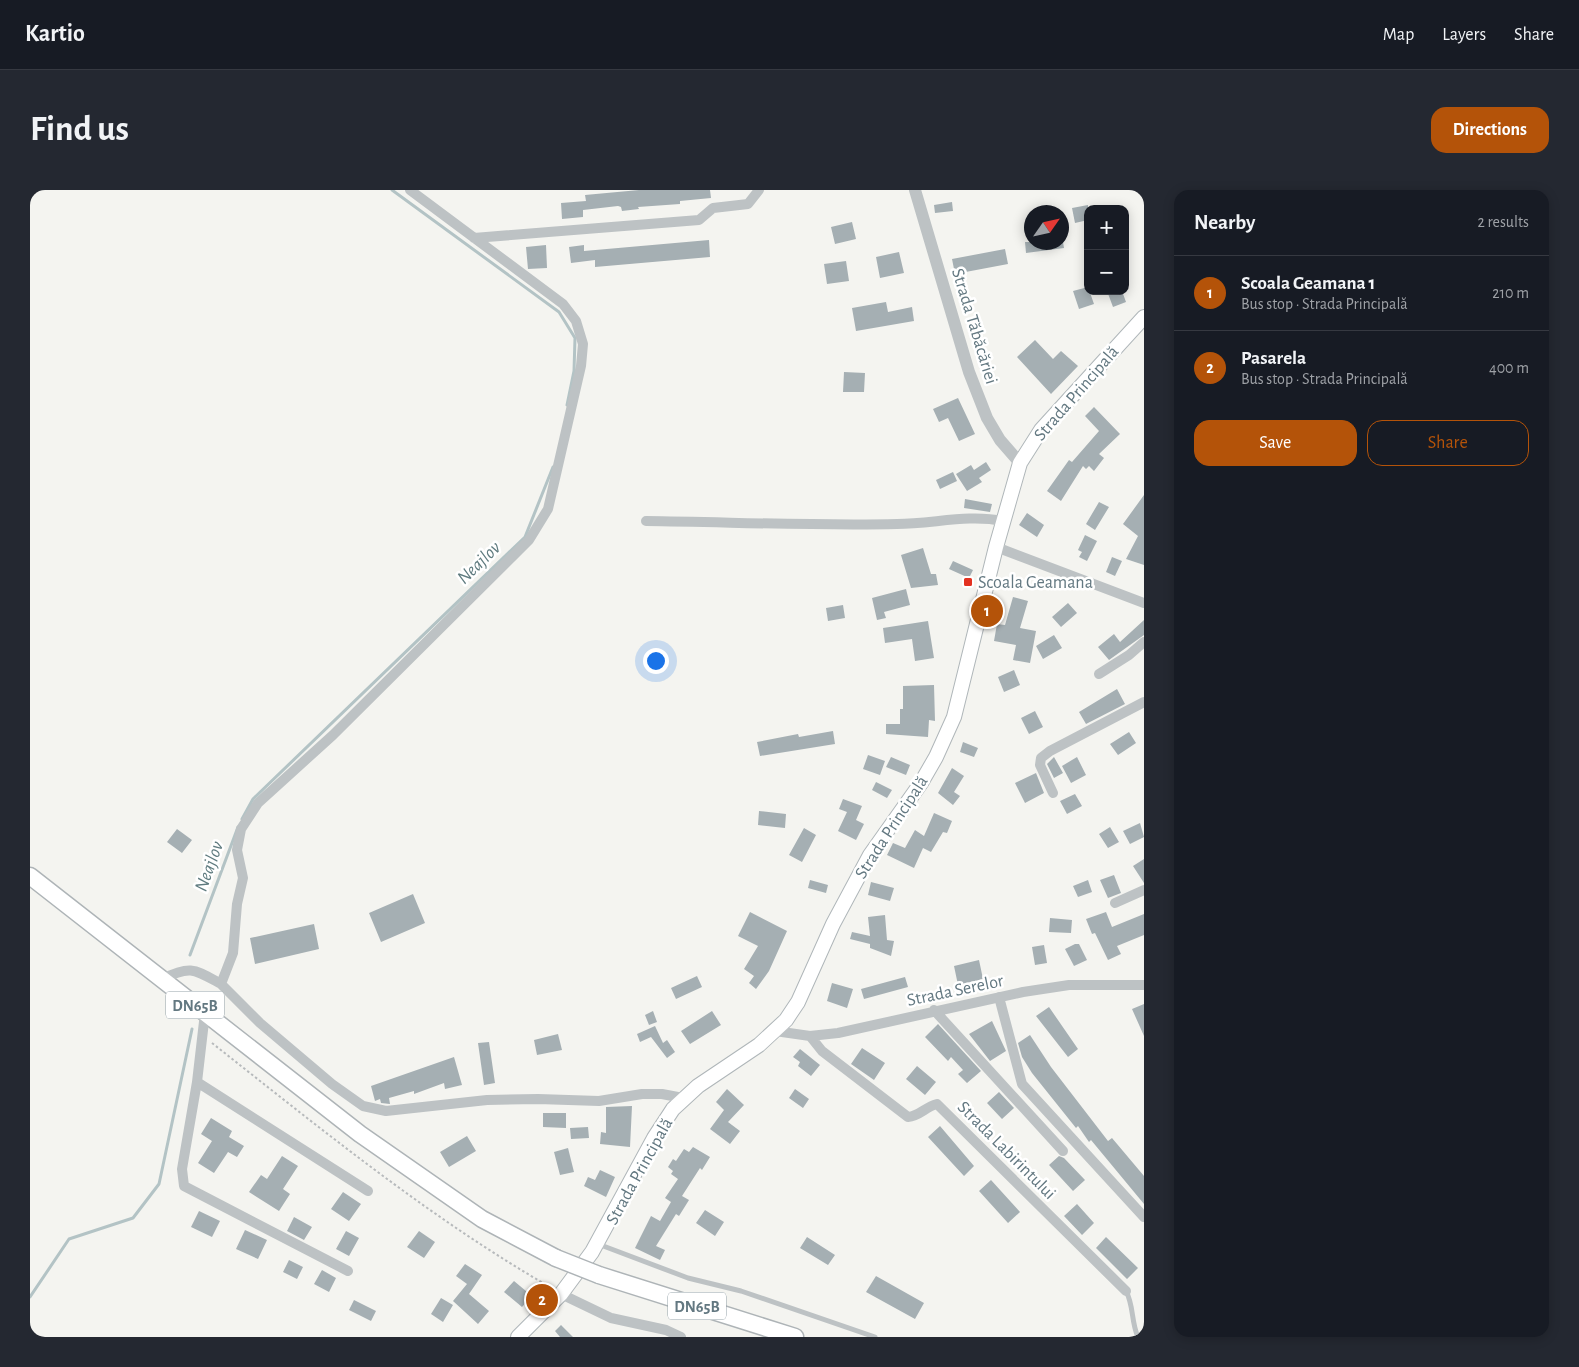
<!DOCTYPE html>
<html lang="en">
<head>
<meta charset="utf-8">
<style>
	body { margin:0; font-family:"Alegreya Sans",sans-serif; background:#242831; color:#f1f3f6 }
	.controls { position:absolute; right:15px; top:15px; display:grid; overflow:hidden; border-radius:10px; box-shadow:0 2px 12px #0003 }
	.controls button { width:45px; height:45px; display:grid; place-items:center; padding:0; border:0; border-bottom:1px solid #363941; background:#171b24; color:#f1f3f6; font:25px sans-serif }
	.compass { position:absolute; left:994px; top:15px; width:45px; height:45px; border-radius:50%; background:#171b24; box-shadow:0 2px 12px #0003; rotate:56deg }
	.you { position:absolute; left:625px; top:470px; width:18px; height:18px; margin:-12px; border:4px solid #fff; border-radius:50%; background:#1a73e8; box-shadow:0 0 0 8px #1a73e833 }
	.badge { display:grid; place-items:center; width:32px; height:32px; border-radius:50%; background:#b45309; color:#fff; font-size:16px; font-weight:700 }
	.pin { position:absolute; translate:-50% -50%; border:2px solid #fff; box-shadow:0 1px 5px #0006 }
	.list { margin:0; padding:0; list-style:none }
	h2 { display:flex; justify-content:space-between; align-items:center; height:65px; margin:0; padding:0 20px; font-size:21px }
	h2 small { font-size:16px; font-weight:400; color:#9ea1a6 }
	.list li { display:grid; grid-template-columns:32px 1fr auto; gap:15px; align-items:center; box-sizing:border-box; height:75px; padding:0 20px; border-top:1px solid #363941 }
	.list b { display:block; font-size:19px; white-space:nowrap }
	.list p { margin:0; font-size:16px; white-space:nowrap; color:#9ea1a6 }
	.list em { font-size:16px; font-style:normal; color:#9ea1a6 }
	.actions { display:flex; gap:10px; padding:15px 20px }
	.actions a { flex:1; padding:11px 0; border:1px solid #b45309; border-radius:15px; text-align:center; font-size:18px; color:#b45309 }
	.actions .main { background:#b45309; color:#fff }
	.map { position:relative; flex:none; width:1114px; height:1147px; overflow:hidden; border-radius:15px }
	header { display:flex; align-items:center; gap:30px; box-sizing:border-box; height:70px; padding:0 25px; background:#171b24; border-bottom:1px solid #363941 }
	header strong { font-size:24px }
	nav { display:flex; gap:28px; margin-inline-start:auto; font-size:18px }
	.intro { display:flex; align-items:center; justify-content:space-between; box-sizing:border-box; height:120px; padding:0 30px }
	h1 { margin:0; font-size:35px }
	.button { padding:12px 22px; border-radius:15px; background:#b45309; color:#fff; font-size:18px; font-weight:700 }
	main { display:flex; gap:30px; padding:0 30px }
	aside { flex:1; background:#171b24; border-radius:15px; box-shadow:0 2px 12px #0003 }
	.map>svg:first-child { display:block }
</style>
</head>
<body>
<header>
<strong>Kartio</strong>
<nav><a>Map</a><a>Layers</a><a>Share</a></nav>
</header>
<div class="intro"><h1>Find us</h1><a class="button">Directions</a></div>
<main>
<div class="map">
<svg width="1114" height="1147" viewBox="0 0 1114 1147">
	<rect width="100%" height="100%" fill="#f4f4f0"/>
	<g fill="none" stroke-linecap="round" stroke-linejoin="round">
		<path stroke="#b3c3c5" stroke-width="3" d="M362 0 529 122 545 148 544 181 537 215
			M212 629 223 609 495 347 523 277
			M160 765 208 637
			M0 1107 39 1049 103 1028 129 994 162 839"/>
	</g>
	<path fill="#a5afb3" d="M609 0H680L681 8 650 11V14L608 17 609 19 592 21 591 17 588 16 553 20V27L532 29 531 13 556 11 555 5Z
		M922 12 923 21 905 23 904 15Z
		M1058 15V30L1045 33 1042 18Z
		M822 32 826 49 805 54 801 37Z
		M679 50 680 67 565 77V70L541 73 539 57 554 55V61Z
		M995 52H1033L1034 58 996 63Z
		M516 55 517 78 498 79 496 57Z
		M975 59 978 74 925 84 922 69Z
		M869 62 874 83 850 88 846 67Z
		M816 71 819 91 797 94 794 74Z
		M1058 97 1064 114 1049 119 1043 101Z
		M1077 101H1092L1096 112 1083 117Z
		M856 112 858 122 882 117 884 131 826 141 822 118Z
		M1005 150 1023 169 1031 161 1048 176 1021 204 987 167Z
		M814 182 835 183 834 202H813Z
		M928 208 945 244 929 251 918 228 909 232 903 219Z
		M1064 217 1090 244 1069 264 1074 268 1064 281 1059 276 1056 279 1053 276 1031 311 1017 301 1039 270 1042 272 1069 241 1055 226Z
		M956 272 961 280 949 288 952 292 937 301 926 284 941 275 944 280Z
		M923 282 927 291 910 299 906 290Z
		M1114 305V375L1096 369 1108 346 1093 334Z
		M935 309 962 314 960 322 934 318Z
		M1069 312 1079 317 1065 340 1056 334Z
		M997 323 1014 335 1007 347 989 335Z
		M1055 345 1067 351 1057 371 1049 367 1052 362 1048 360Z
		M893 358 901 384H906L908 395 881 398 871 365Z
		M1082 367 1092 371 1085 386 1076 382Z
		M923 371 943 380 939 388 919 379Z
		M876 399 880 415 854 422 856 428 847 430 842 408Z
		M983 407 998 411 990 438 1006 441 1000 473 983 470 986 455 964 451 967 434 975 435Z
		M1038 413 1047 423 1031 437 1022 427Z
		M813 415 815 428 798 431 796 418Z
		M1114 430V445L1079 470 1068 457 1084 444 1090 452Z
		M898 431 904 468 885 471 882 449 855 453 853 438Z
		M1024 445 1032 458 1013 469 1006 456Z
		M984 480 990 495 974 502 968 487Z
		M904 495 905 531 899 530 898 547 856 544V534H870V519H873V496Z
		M1087 499 1095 514 1056 534 1049 522Z
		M1005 521 1013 537 999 544 991 528Z
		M803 541 805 554 730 566 727 552 768 544 769 547Z
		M1099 542 1106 553 1088 565 1080 554Z
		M933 552 948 558 944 567 930 562Z
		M838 565 855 571 850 585 833 579Z
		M861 567 880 575 876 585 856 577Z
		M1024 567 1033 583 1024 588 1017 574Z
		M1047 567 1056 585 1041 593 1032 576Z
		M922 578 934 586 924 602 930 606 923 615 908 603Z
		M1006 583 1014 603 995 613 985 593Z
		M846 592 862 600 857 608 842 600Z
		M1045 604 1052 616 1037 624 1030 611Z
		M813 609 832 616 826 630 834 634 826 650 808 641 817 622 809 619Z
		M729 621 756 624 755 638 728 635Z
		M904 623 922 631 917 643 913 642 901 662 893 658 884 678 857 665 863 653 875 658 885 640 894 646Z
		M1110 633 1114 647 1100 654 1093 641Z
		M1080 637 1089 652 1078 658 1069 644Z
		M774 638 786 645 772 672 759 665Z
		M147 639 162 650 152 663 137 652Z
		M1114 669V693L1103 676Z
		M1084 685 1091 703 1078 708 1070 690Z
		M780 690 798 695 796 703 778 698Z
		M1058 690 1062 702 1048 707 1043 696Z
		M841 692 864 698 860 711 838 705Z
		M383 704 395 733 351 752 339 723Z
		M720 722 757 741 739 781 726 799 719 793 724 786 714 779 728 756 708 746Z
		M1076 722 1082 737 1114 724V745L1087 756 1091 764 1078 770 1065 743 1062 744 1056 729Z
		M855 725 857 750 864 751 861 766 840 758V754L820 749 822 742 840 746 838 727Z
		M1020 728 1042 730 1041 743 1019 742Z
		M284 734 289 759 225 774 220 748Z
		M1045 754H1049L1057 770 1044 776 1035 759Z
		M1014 755 1017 773 1005 775 1002 757Z
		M949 770 953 789 928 795 924 776Z
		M667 786 672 797 646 809 641 798Z
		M875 787 878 797 834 809 831 799Z
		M802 793 823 799 817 818 797 811Z
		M1114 814V846L1102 819Z
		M1019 817 1048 859 1038 867 1006 826Z
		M623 821 627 832 619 835 615 825Z
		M682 821 691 835 660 854 651 841Z
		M962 831 976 861 960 871 939 844Z
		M908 834 951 881 937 893 928 884 933 880 921 867 918 871 895 847Z
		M625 836 633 853 637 850 645 862 637 868 621 847 610 852 607 844Z
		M528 844 532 860 507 865 504 850Z
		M1000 845 1021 877 1078 951 1082 948 1114 986V1014L1061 950 1059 952 1048 936 1046 938 1002 883 992 867 988 853Z
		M459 852 465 893 454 895 448 853Z
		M832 858 855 873 844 890 821 874Z
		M770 859 790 875 781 886 768 876 770 872 763 867Z
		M424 867 432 895 415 899 414 893 384 904V901L359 908 360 914 351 913 350 909 345 911 341 896Z
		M887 876 906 892 895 905 876 889Z
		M697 899 714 915 698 932 710 941 700 954 680 939 694 920 686 912Z
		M765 899 779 909 773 918 759 908Z
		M969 902 984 918 972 929 957 913Z
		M602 916 600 957 570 954 571 942 576 943V917Z
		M513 923H536V938L513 937Z
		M181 928 202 941 199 947 214 956 207 967 198 962 184 983 168 973 182 951 171 944Z
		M910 936 944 976 934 986 898 947Z
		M558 937 559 948 541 949 540 938Z
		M437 946 446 961 419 977 410 962Z
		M663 957 680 967 672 980 670 978 652 1006 659 1010 649 1026 646 1024 626 1056 635 1060 630 1070 605 1058 621 1026 630 1031 641 1012 635 1008 648 989 641 984 643 981 638 977 643 969 646 971 654 959 659 962Z
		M538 958 544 982 530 985 524 962Z
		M252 966 268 976 253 999 260 1004 249 1021 219 1002 231 985 237 989Z
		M1029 966 1034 968 1055 990 1043 1001 1019 975Z
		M570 980 585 987 576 1007 554 996 558 987 565 990Z
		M961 990 990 1022 978 1033 949 1001Z
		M313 1002 331 1014 319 1031 301 1019Z
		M1047 1014 1064 1033 1052 1045 1034 1026Z
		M675 1020 694 1032 685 1046 666 1033Z
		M169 1021 190 1031 182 1047 161 1037Z
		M264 1027 282 1037 274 1050 257 1041Z
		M215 1040 237 1050 228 1069 206 1059Z
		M316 1041 329 1048 319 1066 306 1059Z
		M389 1041 405 1052 394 1068 377 1057Z
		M777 1047 805 1065 798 1075 770 1058Z
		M1076 1047 1108 1078 1097 1089 1066 1058Z
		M259 1070 273 1077 267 1089 253 1082Z
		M435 1074 452 1085 439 1104 459 1121 448 1134 423 1111 437 1094 426 1086Z
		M292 1080 306 1088 299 1102 284 1094Z
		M846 1086 894 1113 885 1129 836 1102Z
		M484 1091 502 1106 492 1117 474 1102Z
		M411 1108 423 1115 413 1132 401 1124Z
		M324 1110 346 1121 341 1131 319 1120Z
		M531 1135 543 1147H530L525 1141Z"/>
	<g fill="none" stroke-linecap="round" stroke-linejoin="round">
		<defs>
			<path id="secondary" d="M488 1147 531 1104 562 1062 624 948 643 919 668 896 729 855 756 830 768 812 803 734 840 665 891 593 906 567 924 527 966 357 990 273 1011 240 1114 127"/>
			<path id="primary" d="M0 686 330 944 452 1029 526 1068
				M569 1085 765 1147"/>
		</defs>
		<use href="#secondary" stroke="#afb6b9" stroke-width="16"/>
		<use href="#primary" stroke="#aeb4b7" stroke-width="19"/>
		<path stroke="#b7babc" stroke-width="2" stroke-dasharray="2.5 2.5" stroke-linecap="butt" d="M182 853C291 939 400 1028 520 1097"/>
		<path stroke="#bdc2c4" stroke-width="5" d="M568 1054 658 1088 711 1101 845 1147
			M1096 1101C1104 1116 1101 1132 1108 1147"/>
		<path stroke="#bdc2c4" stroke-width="10" d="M380 0 533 114 546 131 553 154 551 176 518 319 499 350 303 545 228 613 211 639 207 660 213 688 207 714 203 763 191 794 230 833 302 894 333 916 356 921 457 910 508 909 569 911 612 904H632L653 908
			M444 48 669 30 683 18 718 14 729 0
			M616 331C700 332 784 336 867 334 903 334 937 324 973 331
			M966 357 1114 413
			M1069 484 1099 465 1114 452
			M1023 603 1010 575 1011 568 1020 561 1114 512
			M1085 713 1114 700
			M132 789C161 775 164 779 191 794
			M969 807 992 894 1114 1027
			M904 820 1033 961
			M175 823 167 892 152 979 154 996 318 1081
			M745 841 780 846 808 843 993 802 1039 795H1114
			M780 846 792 861 878 927C890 926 895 917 907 914L1096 1101
			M167 892 338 1001
			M531 1104 581 1128 636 1140 651 1147"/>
		<path stroke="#bdc2c4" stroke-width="12" d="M885 0 939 182 957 228 970 250 990 273"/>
		<use href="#secondary" stroke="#fff" stroke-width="14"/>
		<use href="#primary" stroke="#fff" stroke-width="16"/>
		<defs>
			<path id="primary-bridge" d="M526 1068 569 1085"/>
		</defs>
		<use href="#primary-bridge" stroke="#aeb4b7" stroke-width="19" stroke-linecap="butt"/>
		<use href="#primary-bridge" stroke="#fff" stroke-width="16"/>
	</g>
	<rect fill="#e33221" stroke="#fff" stroke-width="2" x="933" y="387" width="10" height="10" rx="2.5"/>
	<g text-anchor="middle" stroke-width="5" stroke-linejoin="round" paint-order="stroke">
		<g fill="#fff" stroke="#92a0a7" stroke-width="1">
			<rect x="136" y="801.5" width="58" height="27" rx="4"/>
			<rect x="638" y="1102.5" width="58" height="27" rx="4"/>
		</g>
		<g font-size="16" font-weight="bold" fill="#637881">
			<text x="165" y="821">DN65B</text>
			<text x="667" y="1122">DN65B</text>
		</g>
		<g font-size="18" fill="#637881" stroke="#fff">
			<text transform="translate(945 136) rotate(73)" y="6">Strada Tăbăcăriei</text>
			<text transform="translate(1046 203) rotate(-49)" y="6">Strada Principală</text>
			<text transform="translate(861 637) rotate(-57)" y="6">Strada Principală</text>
			<text transform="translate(925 800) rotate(-12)" y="6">Strada Serelor</text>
			<text transform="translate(977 960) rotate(45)" y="6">Strada Labirintului</text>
			<text transform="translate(609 981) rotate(-61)" y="6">Strada Principală</text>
		</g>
		<g font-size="18" fill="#637881" stroke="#fff" text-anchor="start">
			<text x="948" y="398">Scoala Geamana</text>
		</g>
		<g font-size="19" font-style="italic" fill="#5f7b7f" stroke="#fff">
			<text transform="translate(448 372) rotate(-44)" y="7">Neajlov</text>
			<text transform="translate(178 676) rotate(-70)" y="7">Neajlov</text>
		</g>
	</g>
</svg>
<div class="controls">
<button>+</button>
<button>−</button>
</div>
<svg class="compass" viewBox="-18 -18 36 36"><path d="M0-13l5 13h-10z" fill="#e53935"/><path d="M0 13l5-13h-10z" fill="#9ea1a6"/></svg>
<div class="you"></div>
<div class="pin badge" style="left:957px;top:421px">1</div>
<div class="pin badge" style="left:512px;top:1110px">2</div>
</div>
<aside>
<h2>Nearby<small>2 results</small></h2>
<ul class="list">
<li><span class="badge">1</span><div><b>Scoala Geamana 1</b><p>Bus stop · Strada Principală</p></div><em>210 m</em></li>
<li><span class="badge">2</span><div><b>Pasarela</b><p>Bus stop · Strada Principală</p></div><em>400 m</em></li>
</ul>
<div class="actions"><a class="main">Save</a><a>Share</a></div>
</aside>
</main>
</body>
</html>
